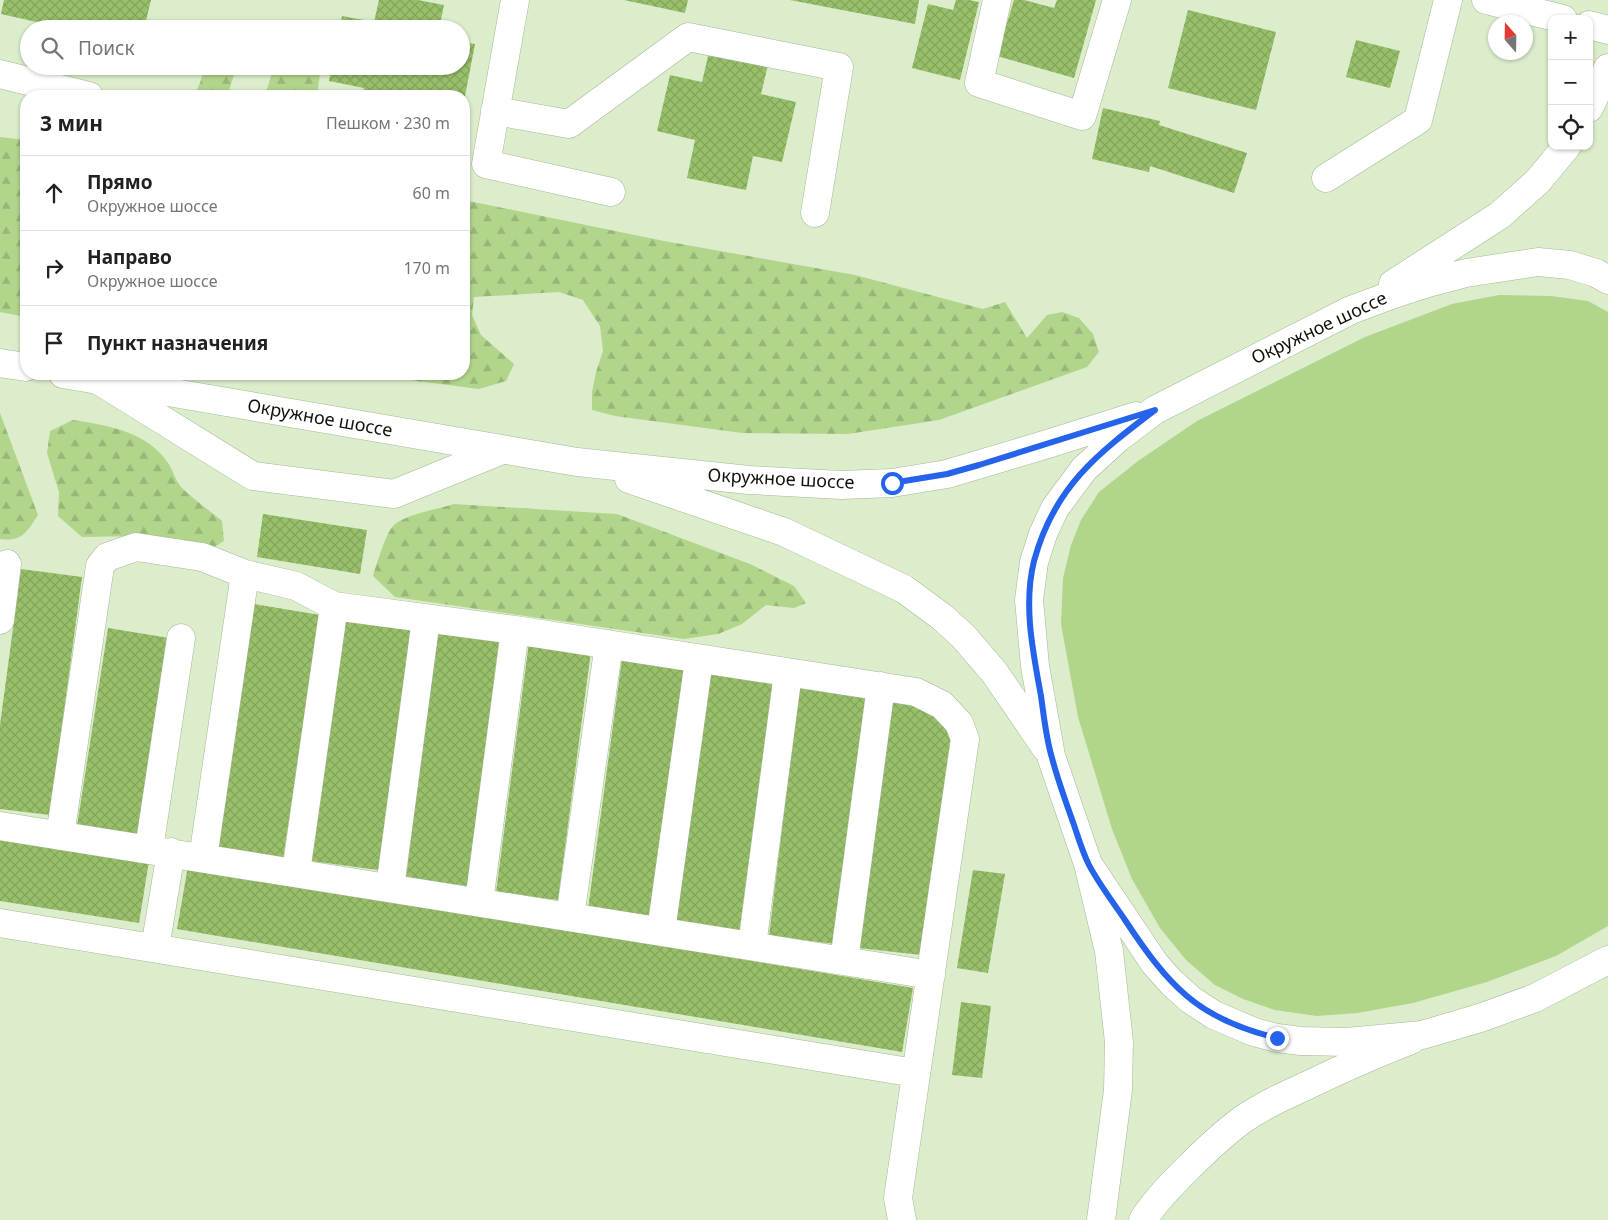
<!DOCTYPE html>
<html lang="ru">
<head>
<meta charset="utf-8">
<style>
	body { margin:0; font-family:"Noto Sans",sans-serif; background:#f2f2f2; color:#202124 }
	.controls { position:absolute; right:15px; top:15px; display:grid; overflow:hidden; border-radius:10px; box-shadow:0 1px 4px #0004 }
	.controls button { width:45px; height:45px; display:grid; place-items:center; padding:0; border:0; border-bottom:1px solid #e0e0e0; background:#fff; color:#202124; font:25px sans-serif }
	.compass { position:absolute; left:1488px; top:15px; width:45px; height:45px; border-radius:50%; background:#fff; box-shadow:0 1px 4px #0004; rotate:340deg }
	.stop { position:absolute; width:15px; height:15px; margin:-11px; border:4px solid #2563eb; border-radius:50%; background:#fff }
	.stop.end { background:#2563eb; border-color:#fff; box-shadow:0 1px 5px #0008 }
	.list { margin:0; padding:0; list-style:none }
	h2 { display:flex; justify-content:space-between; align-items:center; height:65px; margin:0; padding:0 20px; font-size:21px }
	h2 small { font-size:16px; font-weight:400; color:#757577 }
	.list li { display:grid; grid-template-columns:32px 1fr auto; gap:15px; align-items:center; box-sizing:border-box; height:75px; padding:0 20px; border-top:1px solid #e0e0e0 }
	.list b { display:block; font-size:19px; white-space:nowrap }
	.list p { margin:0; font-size:16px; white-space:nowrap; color:#757577 }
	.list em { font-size:16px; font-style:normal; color:#757577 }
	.icon { flex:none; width:28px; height:28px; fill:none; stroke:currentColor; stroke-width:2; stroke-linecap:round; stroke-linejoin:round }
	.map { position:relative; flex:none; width:1608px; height:1220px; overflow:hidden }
	.search { position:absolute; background:#fff; box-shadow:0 1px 4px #0004; left:20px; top:20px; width:450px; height:55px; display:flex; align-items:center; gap:12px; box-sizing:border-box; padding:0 18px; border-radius:28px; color:#757577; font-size:19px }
	.panel { position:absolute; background:#fff; box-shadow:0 1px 4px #0004; left:20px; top:90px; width:450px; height:290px; border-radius:20px }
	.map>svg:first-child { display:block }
</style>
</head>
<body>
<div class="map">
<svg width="1608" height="1220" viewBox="0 0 1608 1220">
	<defs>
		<pattern id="forest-firs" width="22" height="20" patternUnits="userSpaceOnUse" patternTransform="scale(1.25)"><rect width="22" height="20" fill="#b2d58c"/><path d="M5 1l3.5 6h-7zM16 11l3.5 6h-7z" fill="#98b677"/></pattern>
		<pattern id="building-cross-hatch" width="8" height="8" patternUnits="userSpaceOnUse" patternTransform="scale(1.25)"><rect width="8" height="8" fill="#98c06b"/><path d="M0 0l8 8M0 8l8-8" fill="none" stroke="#82a45b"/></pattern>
	</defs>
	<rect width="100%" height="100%" fill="#dbedcb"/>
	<path fill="#b2d58c" d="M1499 295 1551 296 1588 301 1608 312V926L1556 956 1487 982 1413 1003 1357 1013 1317 1016 1275 1010 1243 999 1215 985 1186 960 1160 928 1132 879 1112 829 1078 717 1061 624 1063 578 1071 545 1081 520 1099 492 1138 461 1197 421 1365 337 1452 304Z"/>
	<path fill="url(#forest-firs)" d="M205 66H237L227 96H194L200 83Z
		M274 66H321L317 96H265Z
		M0 137 26 140V317L0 312Z
		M464 200 664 241 855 275 983 309 1005 302 1027 338 1047 315 1062 312 1079 318 1093 334 1099 352 1087 367 939 420 848 434 742 433 615 416 592 410V392L596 372 603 351 600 326 583 300 559 292 474 297 472 315 481 335 514 364 506 381 479 389 363 374H464Z
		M0 413 38 515C27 532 22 542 0 539Z
		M73 420C107 425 148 432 168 463 173 470 175 480 181 487 193 499 209 510 222 521L224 541 211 549 138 536 82 537 58 516 59 492 47 453 50 431Z
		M454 504 617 514 750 564 794 586 806 603 794 608 766 605 742 624 718 634 684 639 395 597 373 576C377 564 385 534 394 525 407 514 438 509 454 504Z"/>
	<path fill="url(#building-cross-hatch)" d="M4 0H151L144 29H40L41 23 1 14Z
		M379 0H418L444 5 439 29H340L342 16 374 22Z
		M624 0H688L685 13Z
		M790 0H919L915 24Z
		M956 0H969L979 2 960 80 912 68 928 4 953 10Z
		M1014 0H1024L1054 8 1057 0H1096L1074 78 997 56Z
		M1188 10 1276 32 1256 110 1168 88Z
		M1356 40 1400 51 1390 88 1346 77Z
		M461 42 475 44 465 96H362L364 88 329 81 332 66H461Z
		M709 52 768 65 761 94 796 102 782 162 753 156 746 190 687 178 695 140 657 131 670 75 702 82Z
		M80 66H96L95 71Z
		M1103 108 1160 121 1159 125 1247 153 1234 193 1150 166 1149 172 1092 159Z
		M263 514 367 530 360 574 257 557Z
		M21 569 82 577 50 815 0 809V725Z
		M254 604 320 615 283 859 217 849Z
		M345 616 412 626 378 870 311 861Z
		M108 628 169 638 138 835 77 826Z
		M436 632 499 640 468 886 406 878Z
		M529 642 591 651 558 900 496 892Z
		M622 659 684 668 650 918 588 909Z
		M708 673 773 682 739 934 675 925Z
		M799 688 866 696 835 944 769 936Z
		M893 702 925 707 952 727 921 955 859 948Z
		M0 838 149 861 139 923 0 901Z
		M188 866 913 988 902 1052 177 929Z
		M973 870 1005 874 988 973 957 968Z
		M961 1002 991 1006 982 1078 952 1075Z"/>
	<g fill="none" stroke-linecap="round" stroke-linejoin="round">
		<defs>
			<path id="minor" d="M515 0 486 164 611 192
				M997 0 979 83 1082 116 1117 0
				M1486 0 1563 19
				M1589 25 1608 30
				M0 74 89 96
				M495 111 569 124 688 37 839 67 815 213
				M1326 178 1418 120 1448 0
				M98 380 253 476 394 494 502 450
				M0 620 7 564
				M0 826 931 975
				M60 836 100 566 107 557 136 547 202 557 245 574 296 586 334 606 515 630 916 692 942 705 959 723 965 739 898 1198 902 1220
				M149 849 181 638
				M203 858 245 574
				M1089 868 1109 951 1119 1042 1118 1090 1101 1220
				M296 872 334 606
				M390 888 426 619
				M479 902 515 630
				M570 917 609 644
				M0 923 915 1073
				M661 931 699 660
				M752 946 788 673
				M155 948 171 852
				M844 961 881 686
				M1143 1220C1155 1201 1172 1184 1188 1168 1205 1151 1223 1134 1242 1120 1262 1106 1284 1096 1306 1086 1341 1069 1375 1054 1411 1040"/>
			<path id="major" d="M1589 108 1608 68
				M1608 280 1596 273 1570 265 1538 262 1466 273 1428 283 1394 294 1351 310 1155 410 1118 438 1084 469 1055 508 1043 534 1034 562 1029 600 1035 666 1051 756 1088 864 1155 964 1172 983 1191 1000 1214 1015 1254 1032 1277 1038 1301 1041 1347 1042 1422 1035 1480 1018 1535 998 1608 960
				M1393 284 1500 215 1538 181 1567 146
				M0 363 26 367
				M63 374 577 462 749 480 841 485 892 483 947 474 1051 443 1136 416
				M629 479 784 532 904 589 942 617 963 636 994 672 1046 748"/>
		</defs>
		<use href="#minor" stroke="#a6b796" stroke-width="29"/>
		<use href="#major" stroke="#a6b796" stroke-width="29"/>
		<use href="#minor" stroke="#fff" stroke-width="28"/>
		<use href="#major" stroke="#fff" stroke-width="28"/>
	</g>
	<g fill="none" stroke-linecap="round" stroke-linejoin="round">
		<path stroke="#2563eb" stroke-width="6" d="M892 483 947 474 979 465 1155 410C1097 454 1054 487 1034 561 1023 605 1033 652 1041 696 1044 717 1046 738 1052 758 1058 781 1067 805 1075 828 1079 840 1083 853 1089 865 1099 884 1113 902 1125 920 1168 985 1197 1019 1277 1038"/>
	</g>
	<g text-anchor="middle" stroke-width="5" stroke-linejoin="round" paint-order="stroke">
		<g font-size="18" fill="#10150a" stroke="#fff">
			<text transform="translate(1319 328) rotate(-25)" y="6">Окружное шоссе</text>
			<text transform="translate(320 418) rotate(10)" y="6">Окружное шоссе</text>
			<text transform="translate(781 479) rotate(3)" y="6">Окружное шоссе</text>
		</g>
	</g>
</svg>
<div class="controls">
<button>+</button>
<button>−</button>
<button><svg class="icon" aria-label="locate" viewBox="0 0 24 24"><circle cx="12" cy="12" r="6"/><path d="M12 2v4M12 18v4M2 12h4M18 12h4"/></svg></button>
</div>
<svg class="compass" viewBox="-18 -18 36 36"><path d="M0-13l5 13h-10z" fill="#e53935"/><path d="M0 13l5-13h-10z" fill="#757577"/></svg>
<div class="stop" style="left:892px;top:483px"></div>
<div class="stop end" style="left:1277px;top:1038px"></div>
<div class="search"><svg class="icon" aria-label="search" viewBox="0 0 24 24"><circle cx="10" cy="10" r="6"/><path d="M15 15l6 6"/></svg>Поиск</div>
<section class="panel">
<h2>3 мин<small>Пешком · 230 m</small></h2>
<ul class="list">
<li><svg class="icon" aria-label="ahead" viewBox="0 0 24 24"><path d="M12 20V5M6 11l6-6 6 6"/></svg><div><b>Прямо</b><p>Окружное шоссе</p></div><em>60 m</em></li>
<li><svg class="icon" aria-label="right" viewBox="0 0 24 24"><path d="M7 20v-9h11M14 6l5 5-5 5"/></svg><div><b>Направо</b><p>Окружное шоссе</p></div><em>170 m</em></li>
<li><svg class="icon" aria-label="arrive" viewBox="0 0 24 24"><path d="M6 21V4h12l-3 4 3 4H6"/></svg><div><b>Пункт назначения</b></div></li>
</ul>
</section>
</div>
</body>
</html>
